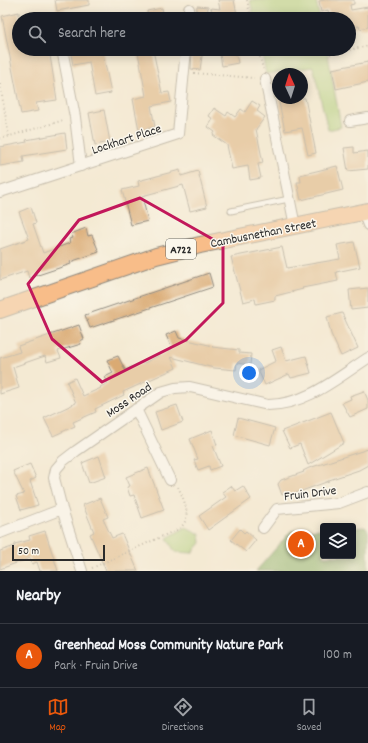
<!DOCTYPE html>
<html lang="en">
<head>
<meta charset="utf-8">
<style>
	body { margin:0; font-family:Dekko,sans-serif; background:#20242c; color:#f1f3f6 }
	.controls { position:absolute; right:12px; bottom:12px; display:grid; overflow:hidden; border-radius:4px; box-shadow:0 2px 10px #0003 }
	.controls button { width:36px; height:36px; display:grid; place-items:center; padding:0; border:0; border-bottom:1px solid #363941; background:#171b24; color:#f1f3f6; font:20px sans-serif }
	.compass { position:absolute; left:272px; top:68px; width:36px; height:36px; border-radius:50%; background:#171b24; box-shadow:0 2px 10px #0003; rotate:356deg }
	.scale { position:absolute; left:12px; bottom:10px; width:93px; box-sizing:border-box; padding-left:4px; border:2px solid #2b2b2b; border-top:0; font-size:11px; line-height:14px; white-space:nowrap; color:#2b2b2b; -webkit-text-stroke:3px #fbf7ec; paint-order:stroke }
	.you { position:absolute; left:249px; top:373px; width:14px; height:14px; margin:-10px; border:3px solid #fff; border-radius:50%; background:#1a73e8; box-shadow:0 0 0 6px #1a73e833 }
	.badge { display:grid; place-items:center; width:26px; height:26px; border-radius:50%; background:#ea580c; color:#fff; font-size:13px; font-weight:700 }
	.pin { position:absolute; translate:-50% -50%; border:2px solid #fff; box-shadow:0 1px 4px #0006 }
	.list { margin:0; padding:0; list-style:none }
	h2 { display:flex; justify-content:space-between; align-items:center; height:52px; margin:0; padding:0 16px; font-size:17px }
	h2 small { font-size:13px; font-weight:400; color:#9ea1a6 }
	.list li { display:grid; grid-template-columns:26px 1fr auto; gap:12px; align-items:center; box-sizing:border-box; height:64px; padding:0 16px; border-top:1px solid #363941 }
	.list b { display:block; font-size:15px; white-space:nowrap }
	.list p { margin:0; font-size:13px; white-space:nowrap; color:#9ea1a6 }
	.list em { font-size:13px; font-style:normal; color:#9ea1a6 }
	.icon { flex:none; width:22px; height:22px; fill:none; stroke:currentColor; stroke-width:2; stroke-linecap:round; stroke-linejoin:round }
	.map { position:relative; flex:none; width:368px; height:571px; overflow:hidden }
	.search { position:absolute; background:#171b24; box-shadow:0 2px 10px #0003; left:12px; right:12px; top:12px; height:44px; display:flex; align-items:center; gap:10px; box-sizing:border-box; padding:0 14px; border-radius:22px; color:#9ea1a6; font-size:15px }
	.sheet { height:116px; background:#171b24 }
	nav { display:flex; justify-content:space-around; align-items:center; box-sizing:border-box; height:56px; border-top:1px solid #363941; background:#171b24; font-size:11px; color:#9ea1a6 }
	nav a { display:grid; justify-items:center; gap:2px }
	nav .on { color:#ea580c }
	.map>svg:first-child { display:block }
</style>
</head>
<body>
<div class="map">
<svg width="368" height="571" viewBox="0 0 368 571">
	<rect width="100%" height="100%" fill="#fbf7ec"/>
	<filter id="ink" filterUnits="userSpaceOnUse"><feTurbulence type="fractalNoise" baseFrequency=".025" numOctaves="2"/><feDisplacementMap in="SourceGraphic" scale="8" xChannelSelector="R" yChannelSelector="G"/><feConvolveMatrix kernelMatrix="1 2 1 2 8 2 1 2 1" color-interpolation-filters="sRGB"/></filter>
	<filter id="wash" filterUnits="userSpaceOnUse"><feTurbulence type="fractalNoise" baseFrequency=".012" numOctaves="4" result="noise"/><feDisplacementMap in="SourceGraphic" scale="16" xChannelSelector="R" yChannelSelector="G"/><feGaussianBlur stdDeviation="0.9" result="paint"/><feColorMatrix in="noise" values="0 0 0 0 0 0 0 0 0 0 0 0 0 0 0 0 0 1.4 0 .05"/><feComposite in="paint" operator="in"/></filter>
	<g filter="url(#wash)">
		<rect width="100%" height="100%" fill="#f4ead3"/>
		<path fill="#a9cd77" stroke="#6a7c51" d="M250 0H316L320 19H254Z
			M261 49H327L341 127 328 130 313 67 266 74Z
			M186 527 200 534 201 543 192 553 175 552 167 538Z"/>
		<path fill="#86b068" stroke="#586e4a" d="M365 527 368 531V571H256L291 531 323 529V556H353V528Z"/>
		<g id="blocks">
			<path fill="#daaa73" d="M55 0H89V5L57 11Z
				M218 0H234L238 19H213L211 8 220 9Z
				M325 0H354V4L350 5 351 10 368 7V27L360 29 359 26 349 28V19H330L328 10 321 12 319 1Z
				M197 6 208 7 207 19H196Z
				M162 8 164 19H148L147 11Z
				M19 12V49H49L57 100 36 103 38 111 21 114 2 16Z
				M70 49H102L111 93 95 96 89 62 73 65Z
				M192 49H203L200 70 191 69Z
				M219 49H235L238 63 222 66Z
				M153 50 162 93 169 92 171 102 151 106 155 127 139 130 133 99 146 96 138 52Z
				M368 62V82L336 89 332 69Z
				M278 98H305L316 153 308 155 302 128 285 131Z
				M252 101 260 106 257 111 265 117 256 129 263 163 258 164 261 178 250 180 248 166 232 169 227 145 213 135 215 132 208 127 213 119 209 116 214 108 226 116 228 112 235 117 241 109 245 112Z
				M104 110 110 142 95 145 89 113Z
				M65 133 67 149 23 156 24 162 0 166V147L27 142 26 140Z
				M354 147V153L368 151V169L348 171 344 148Z
				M337 166 343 190 301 200 297 182H301L300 175Z
				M180 170 181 176 198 171 207 207 190 211 183 185 142 196 148 221 131 225 122 190 139 186 138 181Z
				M31 207 36 223 33 224 43 253 70 243 69 239 73 238 71 234 86 228 88 236 92 235 99 252 70 262 71 264 29 278 27 271 0 280V249L29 239 19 212Z
				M354 242 360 267 336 272 338 281 302 288 303 289 275 296V300L256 304 255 299 243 302 231 257 282 247 287 268 340 259 337 245Z
				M209 273 213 287 90 328 85 315Z
				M368 288V308L351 310 349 290Z
				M342 313 358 348 341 356 331 334 327 317Z
				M79 325 84 339 80 341 81 344 58 351 61 358 47 362 45 356 13 367 19 388 0 394V358L20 352 18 346Z
				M176 331 179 338 213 346 212 347 239 350V353L251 354 250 365 237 363 236 370 214 368 171 357 176 368 123 392 124 395 95 409 96 412 73 422 75 426 53 436 44 418 76 403 67 382 75 378 83 396 101 388 100 387 108 383 105 377 113 373 107 360 118 356 125 370 141 363 142 364 172 349 166 335Z
				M281 347 286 361 306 356 311 373 291 378 289 374 265 385 258 370 276 361 272 350Z
				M364 391 368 400V409L350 417 342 403 351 399 350 396Z
				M177 405 183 422 161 430 155 412Z
				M331 412 344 443 308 465 300 444 290 448 282 431Z
				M238 418 275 428 270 445 234 435Z
				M212 430 217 445 213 446 221 466 210 470 209 466 198 470 194 460 198 459 190 439Z
				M368 449V465L359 470 329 480V481L288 496 287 493 282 495 278 484 281 480 304 472 303 471 309 468Z
				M99 456 106 477 89 483 82 463Z
				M30 464 36 478 30 481 38 505 21 510 16 496 24 494 13 471Z
				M148 468 164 510 142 518 134 495 130 496 127 487 130 486 126 477Z
				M231 486 235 491 243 486 251 499 208 530 199 516 226 497 222 492Z
				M100 498 108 517 103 519 112 538 122 534 138 571H106L90 534 94 532 83 505Z
				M240 529 244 533 246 531 256 540 246 552 231 540Z
				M45 531 58 571H40L37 562 32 564 30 558 0 569V551L15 546V544L30 540 29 536Z"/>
		</g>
	</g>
	<g filter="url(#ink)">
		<use href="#blocks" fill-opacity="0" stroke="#908a7f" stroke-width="1"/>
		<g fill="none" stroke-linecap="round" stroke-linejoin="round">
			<defs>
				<path id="service" d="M231 211 289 199"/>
				<path id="minor" d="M189 19V9
					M62 49 75 117 81 166
					M265 79 295 226
					M350 121 368 118
					M0 192 178 134 186 49
					M363 212 368 225
					M136 409 170 480
					M263 528 277 509 339 503 368 492
					M0 533 62 509
					M82 571 62 509 54 478 56 469 63 461 76 451 161 392 175 388 190 387 268 405C306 405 337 378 368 358"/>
				<path id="primary" d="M0 310 156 256 200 245 368 211"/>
			</defs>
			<use href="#service" stroke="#908a7f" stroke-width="7"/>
			<use href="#minor" stroke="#908a7f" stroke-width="12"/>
			<use href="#primary" stroke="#908a7f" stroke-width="18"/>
			<path stroke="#908a7f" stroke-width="2" stroke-dasharray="1 3" stroke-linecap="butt" d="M247 0 251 19
				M258 49 263 69
				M330 54 368 46
				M194 73 254 78
				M0 84 9 136
				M0 139 64 120
				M92 568 174 531C177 530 180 528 182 526 192 516 183 497 178 487"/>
			<use href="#service" stroke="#fff" stroke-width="5"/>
			<use href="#minor" stroke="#fff" stroke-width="10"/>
			<use href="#primary" stroke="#f8bd89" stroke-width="16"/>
		</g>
	</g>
	<path d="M0 0H368V571H0ZM140 198 223 245V303L186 340 102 382 52 339 28 284 79 220Z" fill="#f4ead3" fill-opacity=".55" fill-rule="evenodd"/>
	<path fill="none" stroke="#c2185b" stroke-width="3" stroke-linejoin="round" d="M140 198 223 245V303L186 340 102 382 52 339 28 284 79 220Z"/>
	<g text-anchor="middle" stroke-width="3" stroke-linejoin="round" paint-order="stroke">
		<rect fill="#fbf7ec" stroke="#696865" stroke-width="1" x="166" y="239" width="30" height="20" rx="3"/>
		<g font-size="12" font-weight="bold" fill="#2b2b2b">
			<text x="181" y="253">A722</text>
		</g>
		<g font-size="13" fill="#2b2b2b" stroke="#fbf7ec">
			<text transform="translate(126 138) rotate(-18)" y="5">Lockhart Place</text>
			<text transform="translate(263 232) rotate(-11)" y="5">Cambusnethan Street</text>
			<text transform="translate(128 399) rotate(-34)" y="5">Moss Road</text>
			<text transform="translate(310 492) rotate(-7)" y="5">Fruin Drive</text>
		</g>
	</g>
</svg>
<div class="controls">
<button><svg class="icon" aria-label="layers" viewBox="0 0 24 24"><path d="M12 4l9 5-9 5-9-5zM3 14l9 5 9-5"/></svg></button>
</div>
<svg class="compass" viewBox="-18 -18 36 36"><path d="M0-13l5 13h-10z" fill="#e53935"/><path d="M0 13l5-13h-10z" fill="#9ea1a6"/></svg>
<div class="scale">50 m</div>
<div class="you"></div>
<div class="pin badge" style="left:301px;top:544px">A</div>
<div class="search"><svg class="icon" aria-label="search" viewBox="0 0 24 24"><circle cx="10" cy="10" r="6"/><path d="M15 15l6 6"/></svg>Search here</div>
</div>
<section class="sheet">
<h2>Nearby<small></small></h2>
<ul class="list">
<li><span class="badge">A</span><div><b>Greenhead Moss Community Nature Park</b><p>Park · Fruin Drive</p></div><em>100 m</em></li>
</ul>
</section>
<nav>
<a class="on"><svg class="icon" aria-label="map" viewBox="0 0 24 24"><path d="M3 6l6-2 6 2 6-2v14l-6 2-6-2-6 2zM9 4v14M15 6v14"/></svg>Map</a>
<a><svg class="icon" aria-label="directions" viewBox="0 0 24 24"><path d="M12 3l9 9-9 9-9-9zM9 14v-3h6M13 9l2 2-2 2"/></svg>Directions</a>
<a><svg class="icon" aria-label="saved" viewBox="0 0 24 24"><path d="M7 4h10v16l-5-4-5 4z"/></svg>Saved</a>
</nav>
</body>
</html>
